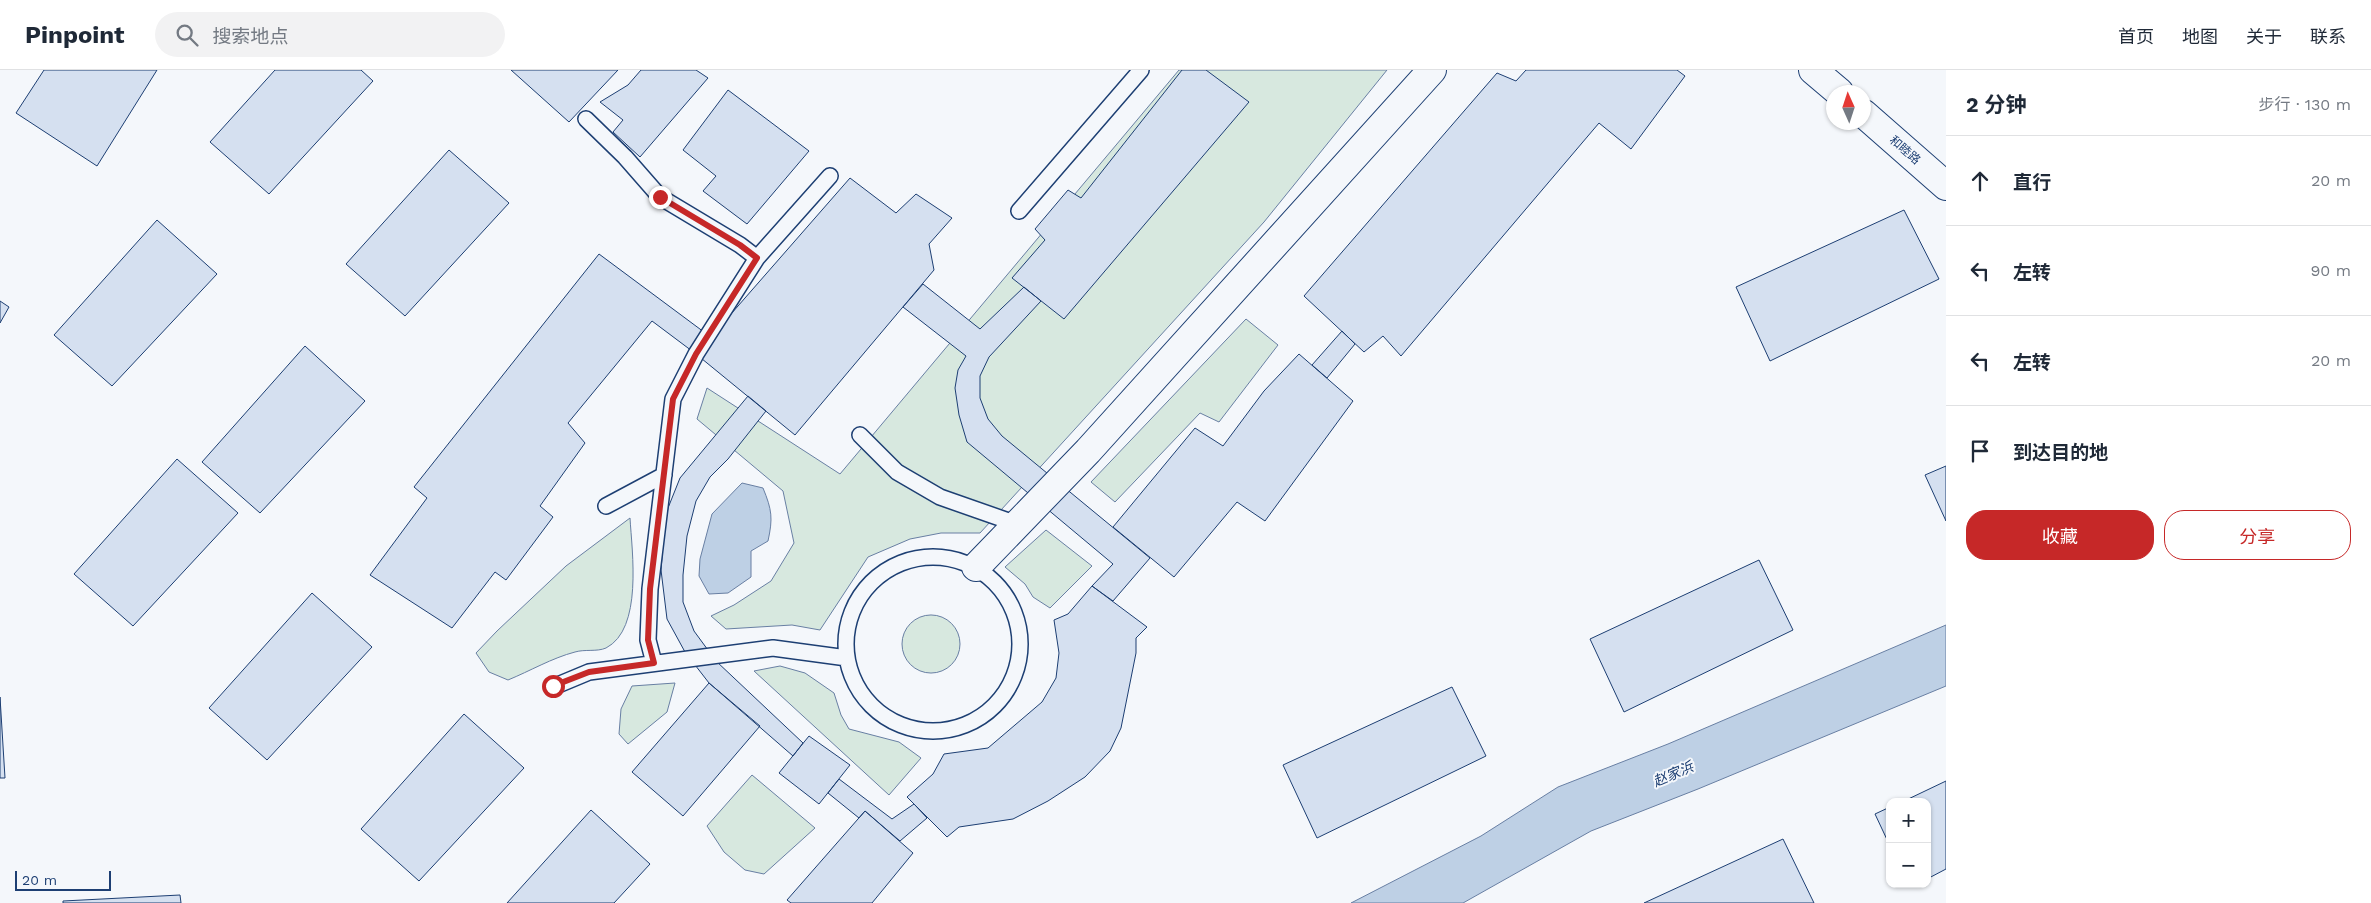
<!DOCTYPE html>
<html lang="zh">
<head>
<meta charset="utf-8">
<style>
	body { margin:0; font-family:"Work Sans","Noto Sans SC",sans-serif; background:#f2f2f3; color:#1f2937 }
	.controls { position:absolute; right:15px; bottom:15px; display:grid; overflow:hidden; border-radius:10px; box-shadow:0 1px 4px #0004 }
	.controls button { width:45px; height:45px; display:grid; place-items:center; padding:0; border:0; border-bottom:1px solid #e0e1e3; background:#fff; color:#1f2937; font:25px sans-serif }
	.compass { position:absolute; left:1826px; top:15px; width:45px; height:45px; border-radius:50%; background:#fff; box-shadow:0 1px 4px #0004; rotate:357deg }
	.scale { position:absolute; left:15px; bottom:12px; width:96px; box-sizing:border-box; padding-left:5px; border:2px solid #1d3f73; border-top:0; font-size:14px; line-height:18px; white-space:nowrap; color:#1d3f73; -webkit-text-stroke:4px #f4f7fb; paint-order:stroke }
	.stop { position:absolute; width:15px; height:15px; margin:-11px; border:4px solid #c62828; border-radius:50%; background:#fff }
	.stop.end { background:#c62828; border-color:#fff; box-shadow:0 1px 5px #0008 }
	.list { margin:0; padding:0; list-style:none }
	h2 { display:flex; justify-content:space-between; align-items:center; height:65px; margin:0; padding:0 20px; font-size:21px }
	h2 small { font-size:16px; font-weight:400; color:#747a83 }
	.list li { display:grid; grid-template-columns:32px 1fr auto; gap:15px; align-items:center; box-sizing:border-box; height:90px; padding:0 20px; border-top:1px solid #e0e1e3 }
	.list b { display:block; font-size:19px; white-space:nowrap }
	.list em { font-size:16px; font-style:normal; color:#747a83 }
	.actions { display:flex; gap:10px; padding:15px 20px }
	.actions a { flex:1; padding:11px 0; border:1px solid #c62828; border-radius:20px; text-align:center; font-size:18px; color:#c62828 }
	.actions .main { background:#c62828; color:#fff }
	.icon { flex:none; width:28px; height:28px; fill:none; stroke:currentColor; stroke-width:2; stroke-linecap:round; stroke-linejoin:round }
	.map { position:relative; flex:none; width:1946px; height:833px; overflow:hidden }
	header { display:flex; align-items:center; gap:30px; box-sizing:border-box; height:70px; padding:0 25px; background:#fff; border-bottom:1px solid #e0e1e3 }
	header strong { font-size:24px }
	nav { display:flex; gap:28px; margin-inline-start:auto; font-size:18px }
	.search { width:350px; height:45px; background:#f2f2f3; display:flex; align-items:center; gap:12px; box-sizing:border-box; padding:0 18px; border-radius:28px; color:#747a83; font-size:19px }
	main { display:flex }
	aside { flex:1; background:#fff }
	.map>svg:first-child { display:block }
</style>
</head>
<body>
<header>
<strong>Pinpoint</strong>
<div class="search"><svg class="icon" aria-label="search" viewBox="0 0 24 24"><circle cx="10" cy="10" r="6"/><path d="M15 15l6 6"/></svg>搜索地点</div>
<nav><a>首页</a><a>地图</a><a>关于</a><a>联系</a></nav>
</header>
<main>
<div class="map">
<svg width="1946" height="833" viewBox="0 0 1946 833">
	<rect width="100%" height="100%" fill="#f4f7fb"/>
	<path fill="#d7e8df" stroke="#687fa3" d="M1179 0H1387L1264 152 980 463H941L910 469 868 487 820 560 792 555 726 559 711 546 734 535 771 511 794 473 783 421 697 349 707 318 840 404Z
		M1246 249 1278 275 1219 352 1200 343 1115 432 1091 412Z
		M630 448C632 482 643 559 606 578 597 582 585 579 575 582 552 588 530 601 508 610L489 602 476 583 497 561 566 496Z
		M1046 460 1092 496 1050 538 1033 527 1025 514 1005 497Z
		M902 574a29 29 0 1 1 58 0a29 29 0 1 1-58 0Z
		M780 596 805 603 834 623 841 645 849 659 899 672 921 688 889 725 754 601Z
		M675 613 667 642 628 674 619 664 621 639 632 616Z
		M752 705 815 758 764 804 745 800 724 782 707 756Z"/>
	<path fill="#bed0e5" stroke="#687fa3" d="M742 413 763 418C772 440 773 448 768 471L751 481V507L728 523 709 524 699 506 700 489 712 444Z
		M1946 555V616L1698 719 1591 761 1463 833H1351L1481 766 1558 717 1668 674Z"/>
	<path fill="#d5e0f0" stroke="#1d3f73" d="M44 0H157L97 96 16 43Z
		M275 0H361L373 11 269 124 210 72Z
		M511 0H618L569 52Z
		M641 0H696L708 8 640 87 613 62 623 50 600 32 628 15Z
		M1182 0H1206L1249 32 1064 249 1012 208 1045 170 1035 159 1068 120 1081 128Z
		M1526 0H1677L1685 6 1631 79 1599 53 1401 286 1383 266 1364 282 1304 226 1497 3 1516 11Z
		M728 20 809 81 747 154 703 121 716 106 683 80Z
		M449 80 509 133 405 246 346 194Z
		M850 108 896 143 916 124 952 148 929 174 934 200 795 365 696 284Z
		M1904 140 1939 209 1770 291 1736 217Z
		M157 150 217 204 112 316 54 265Z
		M599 184 712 268 696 284 652 251 568 353 585 373 540 436 553 447 506 510 495 502 452 558 370 505 427 428 414 417Z
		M923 214 980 259 1024 217 1041 231 989 287 980 306V328L988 349 1002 366 1150 488 1113 531 1092 516 1113 494 967 372 959 345 955 318 958 300 966 286 903 237Z
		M0 231 9 237 0 253Z
		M1342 261 1355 274 1327 308 1312 295Z
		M305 276 365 331 260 443 202 392Z
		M1299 284 1353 331 1265 451 1237 432 1174 507 1113 457 1195 358 1223 376 1264 321Z
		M748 326 766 341 728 389 710 407 696 431 687 466 683 505V532L694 561 716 591 803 673 793 686 709 613 685 582 667 549 661 500 664 460 668 438 680 408Z
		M177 389 238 443 133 556 74 504Z
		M1946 396V451L1925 405Z
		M1759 490 1793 560 1624 642 1590 569Z
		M1092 516 1147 557 1136 568V583L1121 658 1110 681 1085 707 1048 731 1013 749 959 757 947 767 907 727 933 704 944 684 988 678 1042 632 1056 608 1059 583 1054 550 1068 544Z
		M312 523 372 577 267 690 209 638Z
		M709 613 760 656 683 746 632 702Z
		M1452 617 1486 686 1317 768 1283 695Z
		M0 627 5 708H0Z
		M464 644 524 698 419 811 361 759Z
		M809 666 850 695 819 734 779 703Z
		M839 709 892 749 914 734 927 748 900 771 865 741 859 748 828 723Z
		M1946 711V799L1927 809V732H1902Z
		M1890 737V776L1875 744Z
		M591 740 650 794 614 833H507Z
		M865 741 913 783 872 833H791L787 830Z
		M1783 769 1814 833H1644Z
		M180 825 181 833H63V831Z"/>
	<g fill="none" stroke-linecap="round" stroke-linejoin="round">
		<defs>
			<path id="lane" d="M586 49 625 87 660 127 740 175 757 188 696 284 673 329 650 519 648 570 654 593
				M1019 141 1141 0
				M757 188 830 106
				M860 365 897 402 940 427 1017 454
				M606 436 664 405
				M846 574a87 87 0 1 1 174 0a87 87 0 1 1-174 0Z
				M553 617 589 602 773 578 847 588"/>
			<path id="street" d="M976 497 1088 381 1432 0"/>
			<path id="secondary" d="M1813 0 1839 22
				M1864 44 1946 116"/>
		</defs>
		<use href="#lane" stroke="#1d3f73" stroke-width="18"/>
		<use href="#street" stroke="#1d3f73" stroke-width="30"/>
		<use href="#secondary" stroke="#1d3f73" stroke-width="30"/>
		<use href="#lane" stroke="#f4f7fb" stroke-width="15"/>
		<use href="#street" stroke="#f4f7fb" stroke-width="28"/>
		<use href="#secondary" stroke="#f4f7fb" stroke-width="28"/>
	</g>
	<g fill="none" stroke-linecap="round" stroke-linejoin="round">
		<path stroke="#c62828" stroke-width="6" d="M553 616 589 602 654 593 648 570 650 519 673 329 696 284 757 188 740 175 660 127"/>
	</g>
	<g text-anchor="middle" stroke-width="4" stroke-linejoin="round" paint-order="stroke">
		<g font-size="12" fill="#1d3f73" stroke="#f4f7fb">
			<text transform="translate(1905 80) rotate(41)" y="4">和睦路</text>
		</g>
		<g font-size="14" font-style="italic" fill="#1d3f73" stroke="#f4f7fb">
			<text transform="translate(1673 704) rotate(-23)" y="5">赵家浜</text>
		</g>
	</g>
</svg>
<div class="controls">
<button>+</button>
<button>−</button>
</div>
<svg class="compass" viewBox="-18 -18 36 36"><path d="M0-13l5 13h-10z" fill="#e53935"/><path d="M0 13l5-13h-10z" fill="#747a83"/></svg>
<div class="scale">20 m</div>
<div class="stop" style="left:553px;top:616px"></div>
<div class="stop end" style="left:660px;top:127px"></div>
</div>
<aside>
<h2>2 分钟<small>步行 · 130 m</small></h2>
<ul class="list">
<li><svg class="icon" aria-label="ahead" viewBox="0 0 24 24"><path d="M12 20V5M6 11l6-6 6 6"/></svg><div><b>直行</b></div><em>20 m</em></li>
<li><svg class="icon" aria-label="left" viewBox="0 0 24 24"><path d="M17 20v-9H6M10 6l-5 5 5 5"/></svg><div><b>左转</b></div><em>90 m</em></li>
<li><svg class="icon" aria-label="left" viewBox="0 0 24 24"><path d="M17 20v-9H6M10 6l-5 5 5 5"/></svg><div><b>左转</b></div><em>20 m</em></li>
<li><svg class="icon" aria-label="arrive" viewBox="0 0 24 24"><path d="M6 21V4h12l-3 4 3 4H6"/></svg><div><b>到达目的地</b></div></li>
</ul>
<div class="actions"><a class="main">收藏</a><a>分享</a></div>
</aside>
</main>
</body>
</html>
